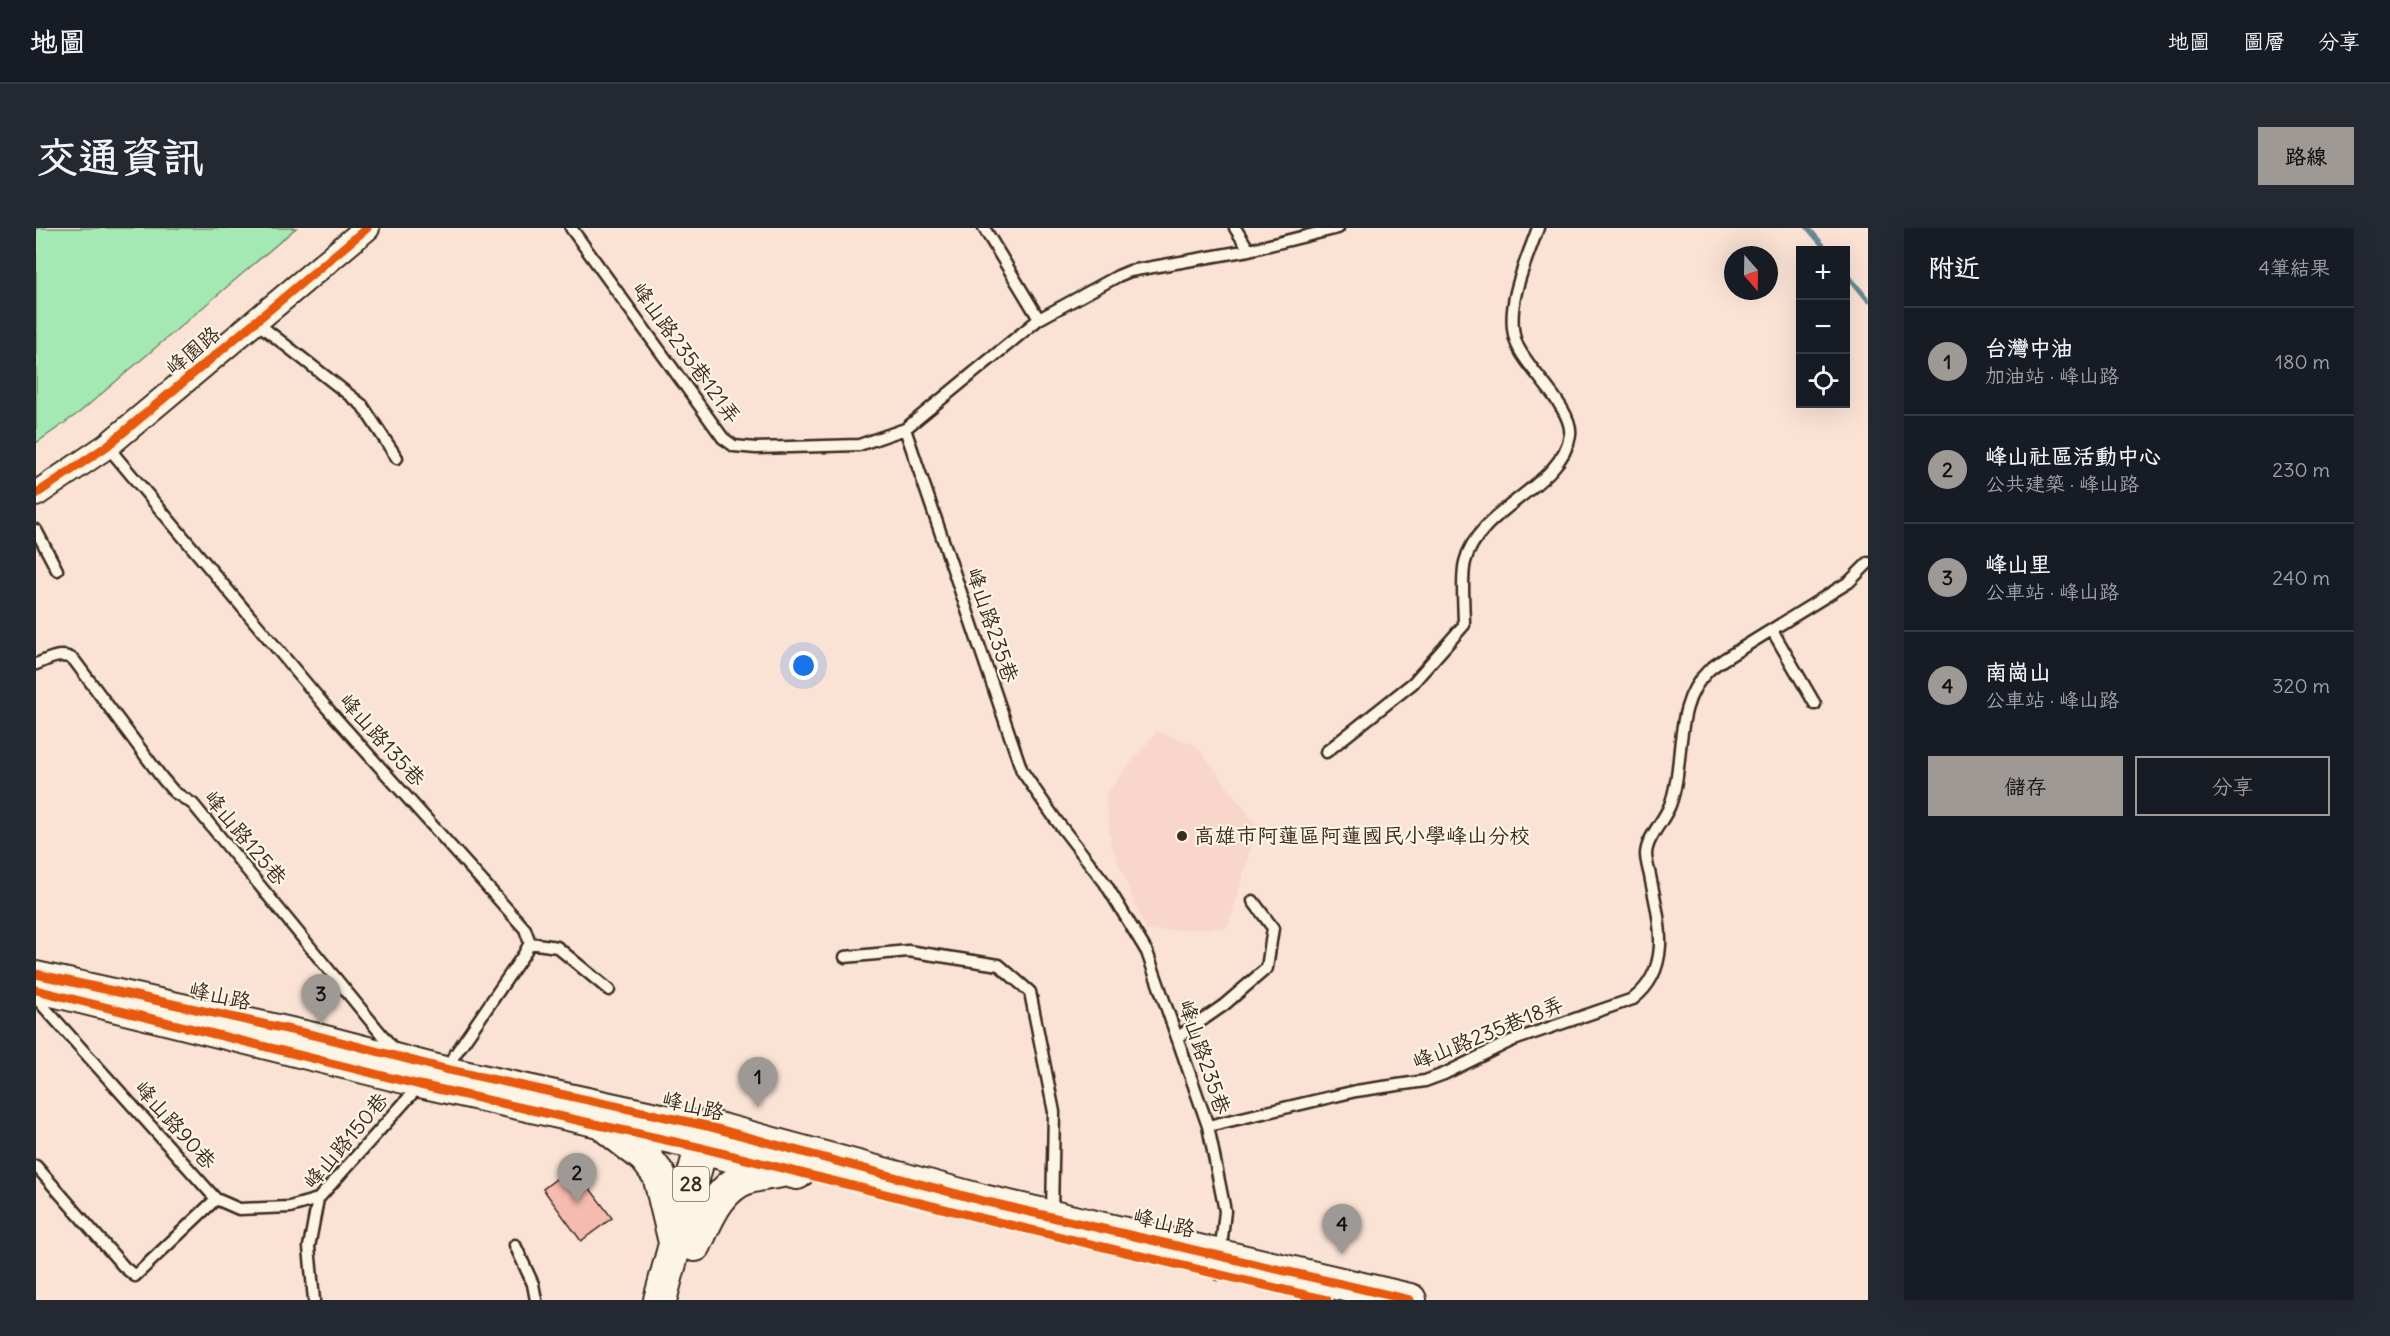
<!DOCTYPE html>
<html lang="zh-TW">
<head>
<meta charset="utf-8">
<style>
	body { margin:0; font-family:Delius,"LXGW WenKai TC",sans-serif; background:#242831; color:#f1f3f6 }
	.controls { position:absolute; right:18px; top:18px; display:grid; overflow:hidden; border-radius:0px; box-shadow:0 6px 24px #0002 }
	.controls button { width:54px; height:54px; display:grid; place-items:center; padding:0; border:0; border-bottom:2px solid #363941; background:#171b24; color:#f1f3f6; font:30px sans-serif }
	.compass { position:absolute; left:1688px; top:18px; width:54px; height:54px; border-radius:50%; background:#171b24; box-shadow:0 6px 24px #0002; rotate:160deg }
	.you { position:absolute; left:768px; top:438px; width:21px; height:21px; margin:-15px; border:4px solid #fff; border-radius:50%; background:#1a73e8; box-shadow:0 0 0 9px #1a73e833 }
	.badge { display:grid; place-items:center; width:39px; height:39px; border-radius:50%; background:#9f9995; color:#111; font-size:20px; font-weight:700 }
	.pin { position:absolute; translate:-50% -50px; filter:drop-shadow(0 2px 3px #0008) }
	.pin::after { content:''; position:absolute; top:32px; width:21px; height:18px; background:inherit; clip-path:polygon(0 0,100% 0,50% 100%) }
	.list { margin:0; padding:0; list-style:none }
	h2 { display:flex; justify-content:space-between; align-items:center; height:78px; margin:0; padding:0 24px; font-size:26px }
	h2 small { font-size:20px; font-weight:400; color:#9ea1a6 }
	.list li { display:grid; grid-template-columns:39px 1fr auto; gap:18px; align-items:center; box-sizing:border-box; height:108px; padding:0 24px; border-top:2px solid #363941 }
	.list b { display:block; font-size:22px; white-space:nowrap }
	.list p { margin:0; font-size:20px; white-space:nowrap; color:#9ea1a6 }
	.list em { font-size:20px; font-style:normal; color:#9ea1a6 }
	.actions { display:flex; gap:12px; padding:18px 24px }
	.actions a { flex:1; padding:14px 0; border:2px solid #9f9995; border-radius:0px; text-align:center; font-size:21px; color:#9f9995 }
	.actions .main { background:#9f9995; color:#111 }
	.icon { flex:none; width:33px; height:33px; fill:none; stroke:currentColor; stroke-width:2; stroke-linecap:round; stroke-linejoin:round }
	.map { position:relative; flex:none; width:1832px; height:1072px; overflow:hidden; border-radius:0px }
	header { display:flex; align-items:center; gap:36px; box-sizing:border-box; height:84px; padding:0 30px; background:#171b24; border-bottom:2px solid #363941 }
	header strong { font-size:28px }
	nav { display:flex; gap:33px; margin-inline-start:auto; font-size:21px }
	.intro { display:flex; align-items:center; justify-content:space-between; box-sizing:border-box; height:144px; padding:0 36px }
	h1 { margin:0; font-size:42px }
	.button { padding:15px 27px; border-radius:0px; background:#9f9995; color:#111; font-size:21px; font-weight:700 }
	main { display:flex; gap:36px; padding:0 36px }
	aside { flex:1; background:#171b24; border-radius:0px; box-shadow:0 6px 24px #0002 }
	.map>svg:first-child { display:block }
</style>
</head>
<body>
<header>
<strong>地圖</strong>
<nav><a>地圖</a><a>圖層</a><a>分享</a></nav>
</header>
<div class="intro"><h1>交通資訊</h1><a class="button">路線</a></div>
<main>
<div class="map">
<svg width="1832" height="1072" viewBox="0 0 1832 1072">
	<rect width="100%" height="100%" fill="#fae3d5"/>
	<filter id="ink" filterUnits="userSpaceOnUse"><feTurbulence type="fractalNoise" baseFrequency=".0167" numOctaves="2"/><feDisplacementMap in="SourceGraphic" scale="12" xChannelSelector="R" yChannelSelector="G"/><feConvolveMatrix kernelMatrix="1 2 1 2 8 2 1 2 1" color-interpolation-filters="sRGB"/></filter>
	<g filter="url(#ink)">
		<path fill="#f8d7ca" d="M1121 503 1160 517 1221 598 1192 700 1110 703 1075 617 1069 567Z"/>
		<path fill="#a4e8b3" stroke="#708968" stroke-width="1.5" d="M0 0H260L44 184 0 215Z"/>
		<g fill="none" stroke-linecap="round" stroke-linejoin="round">
			<path stroke="#668994" stroke-width="5" d="M1772 0 1791 22
				M1810 45 1832 72"/>
		</g>
		<path fill="#f5bab0" stroke="#3b2a1e" stroke-width="1.5" d="M537 938 576 990 545 1013 507 961Z"/>
		<g fill="none" stroke-linecap="round" stroke-linejoin="round">
			<defs>
				<path id="service" d="M535 0 687 210 698 218 720 220 823 217 869 201 1003 91 1082 48 1094 43 1213 22 1302 0
					M948 0 1003 91
					M1199 0 1213 22
					M220 94 326 177 361 230
					M869 201 986 543 1020 592 1069 655 1111 724 1172 898 1189 983 1182 1046
					M71 218 290 479 489 701 494 715 488 726 409 841
					M0 302 21 342
					M1736 402 1779 476
					M0 436C13 431 26 423 38 432L126 550 138 564 157 576 360 824
					M1290 524 1377 455 1428 397C1428 381 1425 349 1429 334 1442 280 1526 259 1534 207 1538 180 1488 139 1480 114 1468 79 1490 33 1502 0
					M494 715 521 719 573 762
					M809 729 872 723 963 737 994 764 1018 884 1016 985
					M0 770 180 971 203 981 254 979 282 971
					M1142 809 1188 777 1231 740 1237 700 1217 673
					M1172 898 1320 863 1389 853 1408 846 1475 813 1597 771C1636 741 1624 695 1615 653 1614 645 1610 635 1610 626 1611 609 1628 593 1634 577 1650 535 1636 477 1672 443 1677 438 1684 434 1690 430L1813 354 1832 335
					M0 938 88 1039 99 1048 180 971
					M479 1017 497 1056 500 1072
					M278 1072 273 1019 282 971 384 857"/>
				<path id="tertiary" d="M0 266 71 218 331 0
					M0 746 282 808 409 841 671 898
					M0 762 384 857 666 920"/>
				<path id="primary" d="M572 900 609 929 623 947 638 1010
					M666 920 761 945
					M659 1017C671 991 683 958 713 949 723 946 735 945 745 943
					M624 1072 671 898 947 973 1374 1072"/>
			</defs>
			<use href="#service" stroke="#3b2a1e" stroke-width="15"/>
			<use href="#tertiary" stroke="#3b2a1e" stroke-width="28"/>
			<use href="#primary" stroke="#3b2a1e" stroke-width="36"/>
			<use href="#service" stroke="#fcf5e5" stroke-width="10"/>
			<use href="#tertiary" stroke="#fcf5e5" stroke-width="24"/>
			<use href="#primary" stroke="#fcf5e5" stroke-width="32"/>
			<defs>
				<path id="cycleway" d="M0 266 71 218 331 0
					M0 746 282 808 409 841 671 898 947 973 1374 1072
					M0 762 384 857 666 920 941 989 1291 1072"/>
			</defs>
			<use href="#cycleway" stroke="#fcf5e5" stroke-width="13"/>
			<use href="#cycleway" stroke="#e8590c" stroke-width="9"/>
		</g>
	</g>
	<circle fill="#3b2a1e" stroke="#fcf5e5" stroke-width="2" cx="1146" cy="608" r="6"/>
	<g text-anchor="middle" stroke-width="4.5" stroke-linejoin="round" paint-order="stroke">
		<rect fill="#fcf5e5" stroke="#75675a" stroke-width="1.5" x="637" y="939" width="36" height="34" rx="4.5"/>
		<g font-size="20" font-weight="bold" fill="#3b2a1e">
			<text x="655" y="963">28</text>
		</g>
		<g font-size="21" fill="#3b2a1e" stroke="#fcf5e5">
			<text transform="translate(157 123) rotate(-40)" y="7">峰園路</text>
			<text transform="translate(650 125) rotate(54)" y="7">峰山路235巷121弄</text>
			<text transform="translate(956 397) rotate(71)" y="7">峰山路235巷</text>
			<text transform="translate(346 512) rotate(48)" y="7">峰山路135巷</text>
			<text transform="translate(209 610) rotate(50)" y="7">峰山路125巷</text>
			<text transform="translate(184 768) rotate(12)" y="7">峰山路</text>
			<text transform="translate(1452 805) rotate(-22)" y="7">峰山路235巷18弄</text>
			<text transform="translate(1168 829) rotate(71)" y="7">峰山路235巷</text>
			<text transform="translate(657 878) rotate(13)" y="7">峰山路</text>
			<text transform="translate(139 897) rotate(48)" y="7">峰山路90巷</text>
			<text transform="translate(310 913) rotate(-50)" y="7">峰山路150巷</text>
			<text transform="translate(1128 995) rotate(13)" y="7">峰山路</text>
		</g>
		<g font-size="21" fill="#3b2a1e" stroke="#fcf5e5" text-anchor="start">
			<text x="1158" y="615">高雄市阿蓮區阿蓮國民小學峰山分校</text>
		</g>
	</g>
</svg>
<div class="controls">
<button>+</button>
<button>−</button>
<button><svg class="icon" aria-label="locate" viewBox="0 0 24 24"><circle cx="12" cy="12" r="6"/><path d="M12 2v4M12 18v4M2 12h4M18 12h4"/></svg></button>
</div>
<svg class="compass" viewBox="-18 -18 36 36"><path d="M0-13l5 13h-10z" fill="#e53935"/><path d="M0 13l5-13h-10z" fill="#9ea1a6"/></svg>
<div class="you"></div>
<div class="pin badge" style="left:722px;top:879px">1</div>
<div class="pin badge" style="left:541px;top:975px">2</div>
<div class="pin badge" style="left:285px;top:796px">3</div>
<div class="pin badge" style="left:1306px;top:1026px">4</div>
</div>
<aside>
<h2>附近<small>4筆結果</small></h2>
<ul class="list">
<li><span class="badge">1</span><div><b>台灣中油</b><p>加油站 · 峰山路</p></div><em>180 m</em></li>
<li><span class="badge">2</span><div><b>峰山社區活動中心</b><p>公共建築 · 峰山路</p></div><em>230 m</em></li>
<li><span class="badge">3</span><div><b>峰山里</b><p>公車站 · 峰山路</p></div><em>240 m</em></li>
<li><span class="badge">4</span><div><b>南崗山</b><p>公車站 · 峰山路</p></div><em>320 m</em></li>
</ul>
<div class="actions"><a class="main">儲存</a><a>分享</a></div>
</aside>
</main>
</body>
</html>
